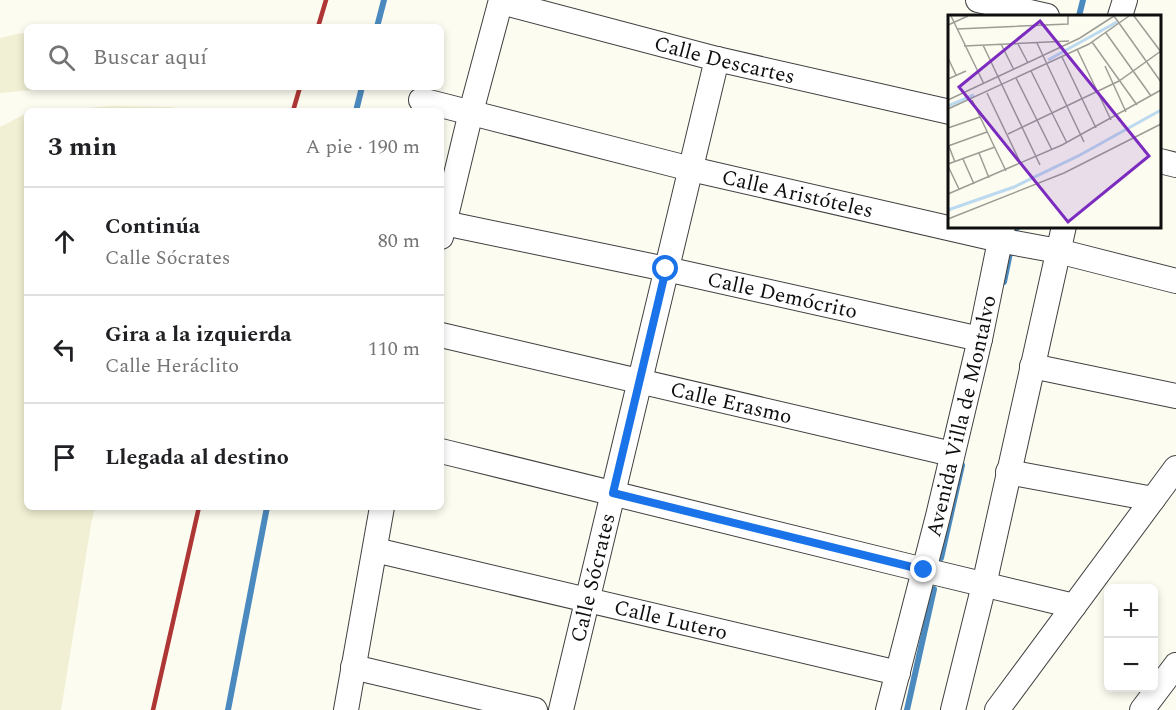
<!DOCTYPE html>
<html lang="es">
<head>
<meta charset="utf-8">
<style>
	body { margin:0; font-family:Spectral,serif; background:#f2f2f2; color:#202124 }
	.controls { position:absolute; right:18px; bottom:18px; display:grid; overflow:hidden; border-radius:9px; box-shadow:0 3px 9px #0003 }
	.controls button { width:54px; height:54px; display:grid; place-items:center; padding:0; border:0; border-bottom:2px solid #e0e0e0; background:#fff; color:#202124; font:30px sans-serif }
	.stop { position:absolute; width:18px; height:18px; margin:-14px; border:4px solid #1a73e8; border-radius:50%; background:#fff }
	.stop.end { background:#1a73e8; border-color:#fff; box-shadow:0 2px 6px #0008 }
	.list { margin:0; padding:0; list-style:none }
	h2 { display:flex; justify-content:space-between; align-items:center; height:78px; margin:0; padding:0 24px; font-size:26px }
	h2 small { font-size:20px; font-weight:400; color:#757577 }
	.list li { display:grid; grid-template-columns:39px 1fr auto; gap:18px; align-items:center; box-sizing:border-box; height:108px; padding:0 24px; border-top:2px solid #e0e0e0 }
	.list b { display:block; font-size:22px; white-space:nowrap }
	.list p { margin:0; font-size:20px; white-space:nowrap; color:#757577 }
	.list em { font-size:20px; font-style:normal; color:#757577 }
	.icon { flex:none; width:33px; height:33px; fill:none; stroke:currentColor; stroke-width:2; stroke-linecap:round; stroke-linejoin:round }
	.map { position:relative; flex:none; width:1176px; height:710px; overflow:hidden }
	.search { position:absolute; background:#fff; box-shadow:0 3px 9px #0003; left:24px; top:24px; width:420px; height:66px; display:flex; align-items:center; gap:15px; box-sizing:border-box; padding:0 21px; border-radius:9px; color:#757577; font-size:22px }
	.panel { position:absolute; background:#fff; box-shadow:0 3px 9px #0003; left:24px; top:108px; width:420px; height:402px; border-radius:9px }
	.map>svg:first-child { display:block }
</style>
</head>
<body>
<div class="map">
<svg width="1176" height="710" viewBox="0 0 1176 710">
	<rect width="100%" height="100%" fill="#fdfcf1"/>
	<path fill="#f1f0d4" d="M21 33H27V87H64L0 93V38Z
		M111 106 172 107 178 111H51Z
		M27 113V507H95L91 525 61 710H0V127Z"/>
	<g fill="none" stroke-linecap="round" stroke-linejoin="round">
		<path stroke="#4b8abe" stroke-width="6" d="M1079 16 1083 0
			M377 27 384 0
			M356 111 362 87
			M1017 228 1018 226
			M1004 282 1011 248
			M941 558 962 465
			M228 710 267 507
			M907 710 934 589"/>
		<defs>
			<g id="minor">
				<path d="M978 0 1047 16"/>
				<path id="s1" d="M501 2 717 59 950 112"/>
				<path d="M1120 16 1125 0"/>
				<path id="s2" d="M421 100 691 169 1009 242 1058 251 1176 281"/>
				<path d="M1160 161 1176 165"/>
				<path id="s3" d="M444 223 666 269 980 339"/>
				<path d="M441 237 471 112 501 0"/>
				<path id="s4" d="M441 335 952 454"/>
				<path d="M1032 366 1176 396"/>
				<path d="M441 451 924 570 1074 606"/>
				<path d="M1008 472 1153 499"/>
				<path id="s5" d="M375 550 898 673"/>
				<path d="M353 667 535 710"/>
				<path d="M346 710 382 507"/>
				<path id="s6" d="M561 710 717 59"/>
				<path id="s7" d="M888 710 938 516 980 339 1003 226"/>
				<path d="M953 710 984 585 1064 226"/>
				<path d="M997 710 1176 468"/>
				<path d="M1142 710 1176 665"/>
			</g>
		</defs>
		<use href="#minor" stroke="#414141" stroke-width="26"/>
		<use href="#minor" stroke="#fff" stroke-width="24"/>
		<path stroke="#ae3736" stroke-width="4.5" d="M318 27 326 0
			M293 111 300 87
			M153 710 199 507"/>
	</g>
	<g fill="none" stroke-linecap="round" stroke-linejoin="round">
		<path stroke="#1a73e8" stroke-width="8" d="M666 269 613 493 924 570"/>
	</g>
	<g text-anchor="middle" stroke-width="6" stroke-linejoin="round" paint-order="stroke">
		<g font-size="21" fill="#0e0e0e" stroke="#fff">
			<text dy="7" stroke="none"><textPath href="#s1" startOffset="231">Calle Descartes</textPath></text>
			<text dy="7" stroke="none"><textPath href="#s2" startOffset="388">Calle Aristóteles</textPath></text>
			<text dy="7" stroke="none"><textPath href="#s3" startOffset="346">Calle Demócrito</textPath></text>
			<text dy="7" stroke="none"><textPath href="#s4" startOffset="298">Calle Erasmo</textPath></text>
			<text dy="7" stroke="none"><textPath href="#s7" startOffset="303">Avenida Villa de Montalvo</textPath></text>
			<text dy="7" stroke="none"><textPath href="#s6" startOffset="136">Calle Sócrates</textPath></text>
			<text dy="7" stroke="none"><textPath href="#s5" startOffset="304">Calle Lutero</textPath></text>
		</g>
	</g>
	<g transform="translate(948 15)">
		<rect width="213" height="213" fill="#fdfcf1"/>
		<path fill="none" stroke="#bbd9ef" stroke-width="3" d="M100 45 169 7M0 91 26 80M0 195 66 172 132 140 213 95"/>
		<path fill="none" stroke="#9d9d96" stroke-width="1.5" d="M3 1 36 69M166 1 213 67M186 1 213 37M0 10 20 1M9 14 120 9V1M158 18 203 81M144 27 189 90M89 28 136 127M53 29 66 55M70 29 80 48M35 30 92 150M16 31 121 26M129 34 163 105M114 42 148 113M0 43 8 60M157 51 178 97M83 56 119 128M68 63 104 135M0 64 18 56M39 78 73 149M0 85 132 23 166 1M24 85 58 156M0 94 141 29 181 1M0 113 32 102M60 119 171 66 213 36M0 129 7 147M0 131 39 117M31 138 41 163M15 144 26 169M0 149 47 132M0 151 11 174M0 179 114 130 213 75M0 204 116 158 213 109"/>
		<path fill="#7b2cbf" fill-opacity="0.15" stroke="#7b2cbf" stroke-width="3" d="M92 6 201 141 120 207 11 72Z"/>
		<rect width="213" height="213" fill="none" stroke="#0e0e0e" stroke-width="3"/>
	</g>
</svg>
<div class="controls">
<button>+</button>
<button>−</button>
</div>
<div class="stop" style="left:666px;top:269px"></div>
<div class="stop end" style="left:924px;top:570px"></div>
<div class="search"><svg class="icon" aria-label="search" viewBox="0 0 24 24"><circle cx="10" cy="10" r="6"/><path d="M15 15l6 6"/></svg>Buscar aquí</div>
<section class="panel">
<h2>3 min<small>A pie · 190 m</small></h2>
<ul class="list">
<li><svg class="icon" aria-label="ahead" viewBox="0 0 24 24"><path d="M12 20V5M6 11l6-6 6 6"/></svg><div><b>Continúa</b><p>Calle Sócrates</p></div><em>80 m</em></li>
<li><svg class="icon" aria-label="left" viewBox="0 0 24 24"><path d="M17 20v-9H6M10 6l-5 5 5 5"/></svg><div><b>Gira a la izquierda</b><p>Calle Heráclito</p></div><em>110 m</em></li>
<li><svg class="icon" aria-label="arrive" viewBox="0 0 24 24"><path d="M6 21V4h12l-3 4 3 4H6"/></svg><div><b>Llegada al destino</b></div></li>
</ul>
</section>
</div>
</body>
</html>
